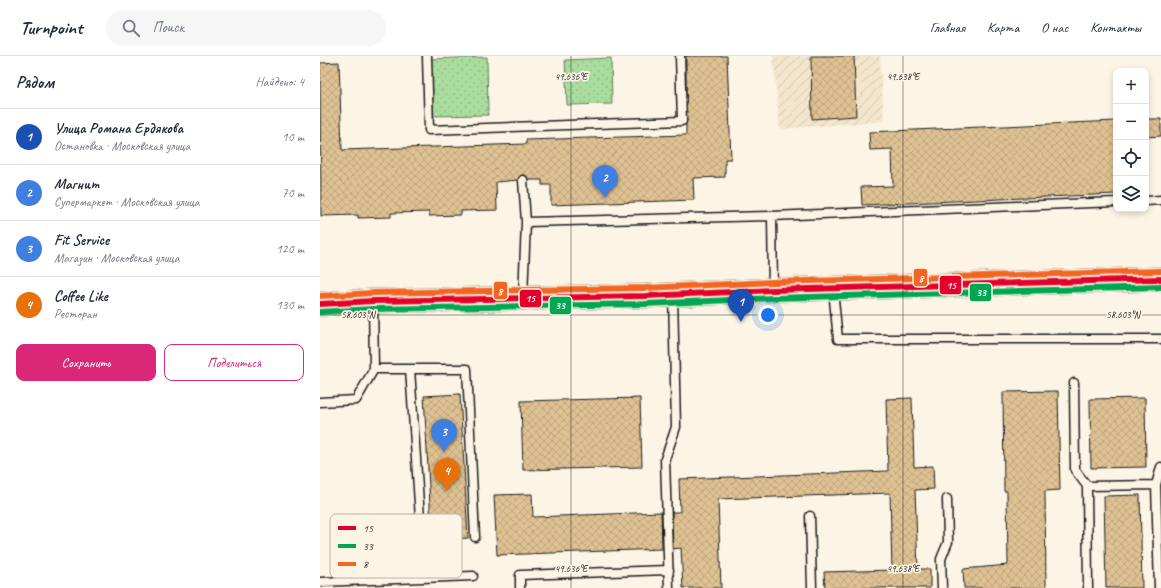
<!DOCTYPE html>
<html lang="ru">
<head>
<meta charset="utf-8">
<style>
	body { margin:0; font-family:Caveat,sans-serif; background:#f6f6f7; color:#1f2937 }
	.controls { position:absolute; right:12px; top:12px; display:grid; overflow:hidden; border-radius:8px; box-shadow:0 2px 6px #0003 }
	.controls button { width:36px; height:36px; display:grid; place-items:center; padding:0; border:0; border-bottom:1px solid #e0e1e3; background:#fff; color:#1f2937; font:20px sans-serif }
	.you { position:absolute; left:448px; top:259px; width:14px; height:14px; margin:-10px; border:3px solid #fff; border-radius:50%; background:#1a73e8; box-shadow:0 0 0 6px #1a73e833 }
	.badge { display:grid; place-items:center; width:26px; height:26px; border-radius:50%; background:#db2777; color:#fff; font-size:13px; font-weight:700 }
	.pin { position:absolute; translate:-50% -33px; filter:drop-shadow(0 1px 2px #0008) }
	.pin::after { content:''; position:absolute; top:21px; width:14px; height:12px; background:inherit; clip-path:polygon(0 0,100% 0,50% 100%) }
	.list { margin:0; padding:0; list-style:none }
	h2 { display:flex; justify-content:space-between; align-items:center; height:52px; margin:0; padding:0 16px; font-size:17px }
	h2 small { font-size:13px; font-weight:400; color:#747a83 }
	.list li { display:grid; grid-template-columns:26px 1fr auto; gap:12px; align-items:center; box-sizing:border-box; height:56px; padding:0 16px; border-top:1px solid #e0e1e3 }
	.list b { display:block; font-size:15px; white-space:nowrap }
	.list p { margin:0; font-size:13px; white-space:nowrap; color:#747a83 }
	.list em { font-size:13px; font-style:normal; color:#747a83 }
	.actions { display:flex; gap:8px; padding:12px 16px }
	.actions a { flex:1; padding:9px 0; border:1px solid #db2777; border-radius:8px; text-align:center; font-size:14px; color:#db2777 }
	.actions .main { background:#db2777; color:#fff }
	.icon { flex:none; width:22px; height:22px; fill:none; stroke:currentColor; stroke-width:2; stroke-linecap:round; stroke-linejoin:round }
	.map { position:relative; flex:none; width:841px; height:532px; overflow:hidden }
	header { display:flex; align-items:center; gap:24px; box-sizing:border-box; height:56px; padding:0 20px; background:#fff; border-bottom:1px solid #e0e1e3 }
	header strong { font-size:19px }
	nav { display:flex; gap:22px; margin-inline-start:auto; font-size:14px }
	.search { width:280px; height:36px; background:#f6f6f7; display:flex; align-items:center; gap:10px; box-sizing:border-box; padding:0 14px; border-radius:22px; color:#747a83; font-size:15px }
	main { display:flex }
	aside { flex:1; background:#fff }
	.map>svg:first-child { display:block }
</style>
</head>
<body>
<header>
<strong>Turnpoint</strong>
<div class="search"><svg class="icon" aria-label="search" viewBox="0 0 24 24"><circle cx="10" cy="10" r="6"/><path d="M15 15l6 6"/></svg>Поиск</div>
<nav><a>Главная</a><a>Карта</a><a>О нас</a><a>Контакты</a></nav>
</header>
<main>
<aside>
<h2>Рядом<small>Найдено: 4</small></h2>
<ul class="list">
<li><span class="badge" style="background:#1a4fb4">1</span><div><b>Улица Романа Ердякова</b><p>Остановка · Московская улица</p></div><em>10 m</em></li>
<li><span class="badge" style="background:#3f7fe0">2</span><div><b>Магнит</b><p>Супермаркет · Московская улица</p></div><em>70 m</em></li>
<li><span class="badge" style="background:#3f7fe0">3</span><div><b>Fit Service</b><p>Магазин · Московская улица</p></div><em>120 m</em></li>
<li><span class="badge" style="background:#e8710a">4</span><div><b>Coffee Like</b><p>Ресторан</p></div><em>130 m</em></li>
</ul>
<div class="actions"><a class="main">Сохранить</a><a>Поделиться</a></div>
</aside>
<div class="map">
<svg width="841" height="532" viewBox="0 0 841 532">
	<defs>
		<pattern id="industrial-furrows" width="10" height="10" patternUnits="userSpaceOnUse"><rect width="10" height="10" fill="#f3e6cc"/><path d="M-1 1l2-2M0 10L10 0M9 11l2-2" fill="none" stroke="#d0c5af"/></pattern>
		<pattern id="grass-dots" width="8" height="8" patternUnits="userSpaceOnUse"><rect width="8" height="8" fill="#aadc9e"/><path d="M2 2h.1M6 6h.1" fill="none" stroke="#92bc88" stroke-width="1.8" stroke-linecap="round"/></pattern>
		<pattern id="building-cross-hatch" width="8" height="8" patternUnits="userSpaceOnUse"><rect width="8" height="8" fill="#dfc293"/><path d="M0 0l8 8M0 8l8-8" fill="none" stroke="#bfa67e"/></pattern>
	</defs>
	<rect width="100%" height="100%" fill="#fcf5e5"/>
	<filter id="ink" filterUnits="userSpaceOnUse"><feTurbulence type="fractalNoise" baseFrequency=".025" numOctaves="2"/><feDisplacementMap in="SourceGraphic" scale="8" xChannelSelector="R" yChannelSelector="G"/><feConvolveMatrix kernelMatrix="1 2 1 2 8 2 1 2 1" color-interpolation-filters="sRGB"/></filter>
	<g filter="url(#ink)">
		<path fill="url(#industrial-furrows)" d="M453 0H560L564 65 460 73Z"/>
		<path fill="url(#grass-dots)" stroke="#637c5d" d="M167 1 168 59 111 60 109 3Z
			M291 2 292 48 247 49 245 4Z"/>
		<path fill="url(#building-cross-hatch)" stroke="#1c1c1c" d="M366 0H407L411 103H405V121L373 122 374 144 231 149V129H222V124H209L207 121 203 119 200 120 198 124 176 126 177 154 141 155V159L109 160V156L71 157V161L38 162V159L1 160 0 7 19 6 22 94 206 88V84L366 79Z
			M491 0H534L536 60 492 63Z
			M826 63H841V80L826 81Z
			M796 65V138L542 149 541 131 573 130 572 93 550 94 549 76Z
			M738 335 740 434 725 435 726 532H644L643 513 688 509 687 435H684L683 336Z
			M140 338 148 482 112 485 104 340Z
			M320 342 322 411 203 414 201 345Z
			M592 342 594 411 613 410 614 433 595 434 598 513H610V532H505L504 516 572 514 570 437 398 443 401 532H363L361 492 353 493 352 456H360L359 423 568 415 566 343Z
			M825 342 826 411 771 412 770 343Z
			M212 438 213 461 341 456 342 493 177 499 174 439Z
			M820 439 822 532H786L784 440Z"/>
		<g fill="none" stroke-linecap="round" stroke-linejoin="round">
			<defs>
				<path id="lane" d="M107 0 109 74 362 65 360 0
					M203 124 206 166 203 241
					M826 145 841 144
					M452 160 453 233
					M206 166 452 160 796 146
					M513 234 518 283H841
					M54 313H147L155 481
					M90 313 104 522
					M754 327 755 414 767 430 768 532
					M0 346 36 344 54 313 53 245
					M836 429 841 411
					M767 430 836 429 839 532
					M490 460 492 532
					M0 526 153 520
					M200 532V519L349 514
					M349 532 345 403 356 371 353 239
					M622 532 621 503 628 486 627 443"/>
				<path id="secondary" d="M0 248 53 245 325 240 453 234 841 223"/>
			</defs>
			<use href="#lane" stroke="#1c1c1c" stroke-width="11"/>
			<use href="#secondary" stroke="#1c1c1c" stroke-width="25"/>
			<use href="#lane" stroke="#fcf5e5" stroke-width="8"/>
			<use href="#secondary" stroke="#fcf5e5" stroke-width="22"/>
			<defs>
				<path id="bus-1" d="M0 248 53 245 325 240 453 234 841 223"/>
				<path id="bus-2" d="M0 256 53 253 325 248 453 242 841 231"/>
				<path id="bus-3" d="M0 240 53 237 325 232 453 226 841 215"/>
			</defs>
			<use href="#bus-1" stroke="#fcf5e5" stroke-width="9"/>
			<use href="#bus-2" stroke="#fcf5e5" stroke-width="9"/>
			<use href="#bus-3" stroke="#fcf5e5" stroke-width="9"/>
			<use href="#bus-1" stroke="#e4002b" stroke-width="6"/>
			<use href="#bus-2" stroke="#00a651" stroke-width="6"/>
			<use href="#bus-3" stroke="#f26522" stroke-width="6"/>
		</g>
	</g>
	<path fill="none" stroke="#1c1c1c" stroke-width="1" stroke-opacity="0.45" d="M251 0V532M583 0V532M0 259H841"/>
	<rect x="10" y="458" width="132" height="64" rx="6" fill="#fcf5e5" stroke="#b9b4a9" stroke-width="1"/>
	<rect x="18" y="470" width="18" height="4" fill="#e4002b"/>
	<rect x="18" y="488" width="18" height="4" fill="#00a651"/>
	<rect x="18" y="506" width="18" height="4" fill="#f26522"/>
	<g font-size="11" fill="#1c1c1c">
		<text x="43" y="476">15</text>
		<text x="43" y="494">33</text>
		<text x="43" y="512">8</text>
	</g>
	<g font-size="10" text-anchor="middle" fill="#1c1c1c" stroke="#fcf5e5" stroke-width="3.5" stroke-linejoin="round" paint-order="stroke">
		<text x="251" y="24">49.636°E</text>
		<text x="583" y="24">49.638°E</text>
		<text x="38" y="262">58.603°N</text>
		<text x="803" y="262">58.603°N</text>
		<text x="251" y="516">49.636°E</text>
		<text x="583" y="516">49.638°E</text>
	</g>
	<g stroke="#fcf5e5" stroke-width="1.5">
		<rect x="593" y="212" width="15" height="19" rx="4" fill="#f26522"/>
		<rect x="619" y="219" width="23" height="20" rx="4" fill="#e4002b"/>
		<rect x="173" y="225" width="15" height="19" rx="4" fill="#f26522"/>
		<rect x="649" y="227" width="23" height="19" rx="4" fill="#00a651"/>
		<rect x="199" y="233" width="23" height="19" rx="4" fill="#e4002b"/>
		<rect x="229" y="240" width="23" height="19" rx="4" fill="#00a651"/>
	</g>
	<g font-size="11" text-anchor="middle" font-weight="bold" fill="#fff">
		<text x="601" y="226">8</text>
		<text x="631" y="233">15</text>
		<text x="180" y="239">8</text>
		<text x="661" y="240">33</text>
		<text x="210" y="246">15</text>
		<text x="240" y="253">33</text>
	</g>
</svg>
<div class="controls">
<button>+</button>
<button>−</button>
<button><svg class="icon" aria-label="locate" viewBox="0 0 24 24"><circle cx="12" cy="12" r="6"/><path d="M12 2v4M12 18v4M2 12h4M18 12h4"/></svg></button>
<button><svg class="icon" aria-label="layers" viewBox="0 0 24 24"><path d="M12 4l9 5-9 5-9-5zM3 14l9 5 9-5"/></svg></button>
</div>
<div class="you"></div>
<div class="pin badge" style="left:421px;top:266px;background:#1a4fb4">1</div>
<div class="pin badge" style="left:285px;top:142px;background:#3f7fe0">2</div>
<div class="pin badge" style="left:124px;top:396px;background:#3f7fe0">3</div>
<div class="pin badge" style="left:127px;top:435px;background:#e8710a">4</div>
</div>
</main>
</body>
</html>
